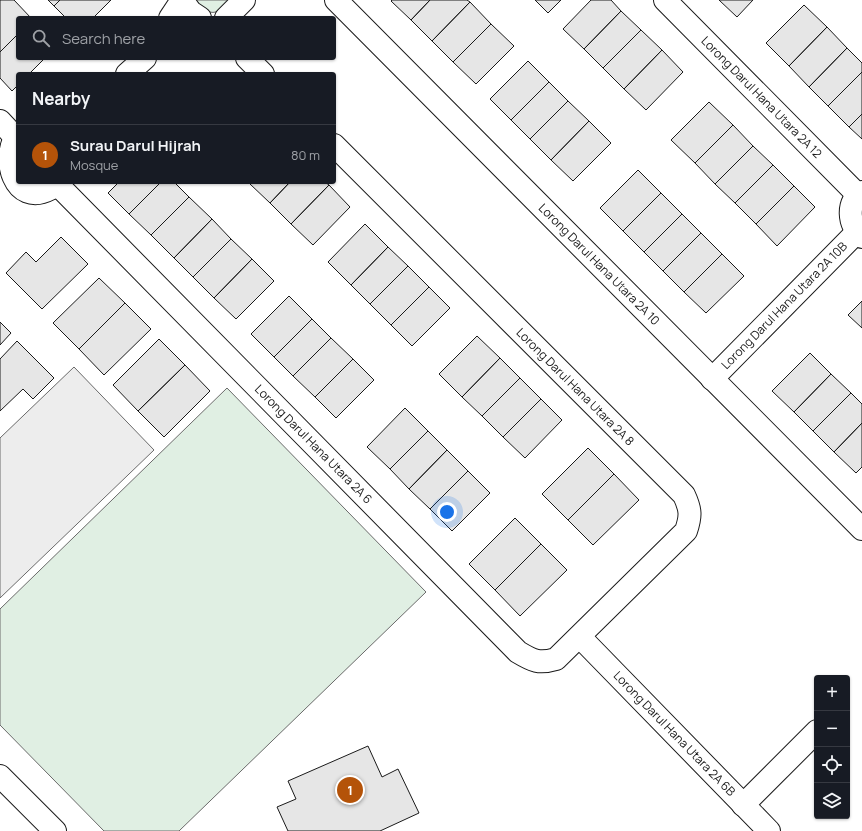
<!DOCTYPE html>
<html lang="en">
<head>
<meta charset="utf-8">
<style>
	body { margin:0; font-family:Manrope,sans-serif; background:#242831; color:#f1f3f6 }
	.controls { position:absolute; right:12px; bottom:12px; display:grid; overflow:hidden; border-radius:4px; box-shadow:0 1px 3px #0004 }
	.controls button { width:36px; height:36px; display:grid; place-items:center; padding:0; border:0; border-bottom:1px solid #363941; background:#171b24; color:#f1f3f6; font:20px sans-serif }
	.you { position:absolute; left:447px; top:512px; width:14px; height:14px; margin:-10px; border:3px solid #fff; border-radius:50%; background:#1a73e8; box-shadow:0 0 0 6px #1a73e833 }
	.badge { display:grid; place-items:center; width:26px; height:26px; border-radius:50%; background:#b45309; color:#fff; font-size:13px; font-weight:700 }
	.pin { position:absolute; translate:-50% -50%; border:2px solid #fff; box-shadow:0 1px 4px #0006 }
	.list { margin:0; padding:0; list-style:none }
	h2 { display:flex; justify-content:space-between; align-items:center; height:52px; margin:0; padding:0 16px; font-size:17px }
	h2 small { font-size:13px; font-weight:400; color:#9ea1a6 }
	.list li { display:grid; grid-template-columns:26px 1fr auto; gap:12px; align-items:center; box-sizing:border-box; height:60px; padding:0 16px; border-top:1px solid #363941 }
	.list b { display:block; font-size:15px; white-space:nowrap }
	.list p { margin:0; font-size:13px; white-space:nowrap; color:#9ea1a6 }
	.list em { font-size:13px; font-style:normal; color:#9ea1a6 }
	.icon { flex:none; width:22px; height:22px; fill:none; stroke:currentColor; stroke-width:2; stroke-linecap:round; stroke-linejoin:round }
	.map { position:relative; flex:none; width:862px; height:831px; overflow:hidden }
	.search { position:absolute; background:#171b24; box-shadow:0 1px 3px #0004; left:16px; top:16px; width:320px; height:44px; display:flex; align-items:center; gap:10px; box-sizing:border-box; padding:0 14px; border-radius:4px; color:#9ea1a6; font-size:15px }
	.panel { position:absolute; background:#171b24; box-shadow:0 1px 3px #0004; left:16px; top:72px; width:320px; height:112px; border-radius:4px }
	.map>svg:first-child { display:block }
</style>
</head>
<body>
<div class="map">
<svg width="862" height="831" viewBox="0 0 862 831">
	<rect width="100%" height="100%" fill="#fff"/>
	<path fill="#e0efe3" stroke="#6a6a6a" d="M194 0H232C215 16 211 17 194 0Z
		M227 388 426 592 179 831H104L0 725V609Z"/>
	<path fill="#ededed" stroke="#6a6a6a" d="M74 367 154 450 0 598V438Z"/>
	<path fill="#e6e6e6" stroke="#1a1a1a" d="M0 0H14L31 18H18V34L0 52Z
		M48 0H60L54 6Z
		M60 0H111L93 18H66L54 6Z
		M392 0H430L411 20 391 1Z
		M430 0H467L470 2 432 41 411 20Z
		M535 0H561L548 13Z
		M591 0H611L621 11 584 49 563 29Z
		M719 0H753L737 17Z
		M470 2 491 24 453 62 432 41Z
		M804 5 827 27 789 66 766 43Z
		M621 11 641 30 603 68 584 49Z
		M491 24 514 46 476 84 453 62Z
		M827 27 847 48 809 87 789 66Z
		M641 30 662 50 624 89 603 68Z
		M18 34V58H45L29 74H18V85L12 91 0 78V52Z
		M847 48 862 63V72L828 106 809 87Z
		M662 50 683 72 646 110 624 89Z
		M528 61 549 82 511 120 490 99Z
		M862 72V114L849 127 828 106Z
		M549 82 568 101 530 139 511 120Z
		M568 101 589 121 551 160 530 139Z
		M709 102 733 125 695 163 671 140Z
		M862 114V139L849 127Z
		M589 121 611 143 573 181 551 160Z
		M733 125 753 146 715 184 695 163Z
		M753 146 773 165 735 203 715 184Z
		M773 165 794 186 756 224 735 203Z
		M638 170 661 193 623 231 600 208Z
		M119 182H161L129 214 108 193Z
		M161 182H174L189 197 151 235 129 214Z
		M252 182H290L270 203 250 184Z
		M290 182H325L329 185 291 224 270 203Z
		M329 185 350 207 313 245 291 224Z
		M794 186 815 207 777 246 756 224Z
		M661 193 682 214 644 252 623 231Z
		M189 197 212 219 174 258 151 235Z
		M682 214 701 233 663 271 644 252Z
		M212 219 231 239 193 277 174 258Z
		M365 224 388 247 351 285 328 262Z
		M701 233 722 254 684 292 663 271Z
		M61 237 88 264 42 309 6 273 26 252 36 262Z
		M231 239 252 259 214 298 193 277Z
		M388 247 408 266 370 304 351 285Z
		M722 254 744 276 706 313 684 292Z
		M252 259 274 281 236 319 214 298Z
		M408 266 429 287 391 325 370 304Z
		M99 278 125 303 79 349 53 323Z
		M429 287 450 308 412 346 391 325Z
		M289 296 312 319 274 357 251 334Z
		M862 301V328L848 315Z
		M125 303 151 329 104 375 79 349Z
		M312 319 331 338 293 376 274 357Z
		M0 322 11 333 0 345Z
		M477 336 500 358 462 397 439 374Z
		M331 338 353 359 315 397 293 376Z
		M159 339 185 365 138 411 113 385Z
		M17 341 54 378 33 399 23 389 0 411V359Z
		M810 353 831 374 794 412 772 391Z
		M500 358 520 378 482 416 462 397Z
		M353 359 374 380 336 418 315 397Z
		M185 365 210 391 164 437 138 411Z
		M831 374 851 393 813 431 794 412Z
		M520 378 541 399 503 437 482 416Z
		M851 393 862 404V423L834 452 813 431Z
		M541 399 562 420 525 458 503 437Z
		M405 408 428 431 390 469 367 447Z
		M862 423V467L856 473 834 452Z
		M428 431 447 450 409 489 390 469Z
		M588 448 614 474 568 520 542 494Z
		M447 450 468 471 430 509 409 489Z
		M468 471 490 493 452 531 430 509Z
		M614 474 639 500 593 545 568 520Z
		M515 518 541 544 495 590 469 564Z
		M541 544 567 570 520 616 495 590Z
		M368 746 382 777 398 769 419 813 380 831H288L277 807 296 799 288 781Z"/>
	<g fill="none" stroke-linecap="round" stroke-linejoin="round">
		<defs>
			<g id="street">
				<path d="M182 0 191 12 200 18"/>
				<path id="s1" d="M336 0 862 529"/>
				<path id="s2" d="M665 0 858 195"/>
				<path d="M170 18 182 0"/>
				<path d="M226 18 244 0"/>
				<path d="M247 58 263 74"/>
				<path d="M127 74 145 58"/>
				<path d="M0 121 14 136"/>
				<path d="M18 133C0 157 14 208 50 189 54 187 57 186 60 182"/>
				<path id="s3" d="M58 185 518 652C533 661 539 664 556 659L686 531C691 516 691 510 684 495L334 145"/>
				<path d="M862 192C846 203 848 224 862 237"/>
				<path id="s4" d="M712 379 857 232"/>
				<path id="s5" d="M580 637 769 831"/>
				<path d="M0 776 55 831"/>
				<path d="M743 805 817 731"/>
			</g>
		</defs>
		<use href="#street" stroke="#1a1a1a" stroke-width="24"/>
		<use href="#street" stroke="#fff" stroke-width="22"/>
	</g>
	<g text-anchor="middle" stroke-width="3" stroke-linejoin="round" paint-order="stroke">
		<g font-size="12" fill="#1a1a1a" stroke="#fff">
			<text dy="4" stroke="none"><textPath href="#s2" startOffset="137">Lorong Darul Hana Utara 2A 12</textPath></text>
			<text dy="4" stroke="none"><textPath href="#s1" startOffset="373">Lorong Darul Hana Utara 2A 10</textPath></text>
			<text dy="4" stroke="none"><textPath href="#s4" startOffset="103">Lorong Darul Hana Utara 2A 10B</textPath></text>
			<text transform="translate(575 387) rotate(45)" y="4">Lorong Darul Hana Utara 2A 8</text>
			<text dy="4" stroke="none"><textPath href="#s3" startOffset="364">Lorong Darul Hana Utara 2A 6</textPath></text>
			<text dy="4" stroke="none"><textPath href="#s5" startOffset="135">Lorong Darul Hana Utara 2A 6B</textPath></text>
		</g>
	</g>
</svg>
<div class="controls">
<button>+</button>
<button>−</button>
<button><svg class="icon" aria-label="locate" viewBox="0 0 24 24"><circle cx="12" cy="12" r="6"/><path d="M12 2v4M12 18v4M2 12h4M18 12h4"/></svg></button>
<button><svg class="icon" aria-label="layers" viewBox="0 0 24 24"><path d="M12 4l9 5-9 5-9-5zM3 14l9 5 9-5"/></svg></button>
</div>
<div class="you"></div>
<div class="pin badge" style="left:350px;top:790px">1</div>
<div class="search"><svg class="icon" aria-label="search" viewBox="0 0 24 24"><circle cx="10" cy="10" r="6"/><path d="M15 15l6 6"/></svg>Search here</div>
<section class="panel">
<h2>Nearby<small></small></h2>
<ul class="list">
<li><span class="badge">1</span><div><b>Surau Darul Hijrah</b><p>Mosque</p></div><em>80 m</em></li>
</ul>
</section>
</div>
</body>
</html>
